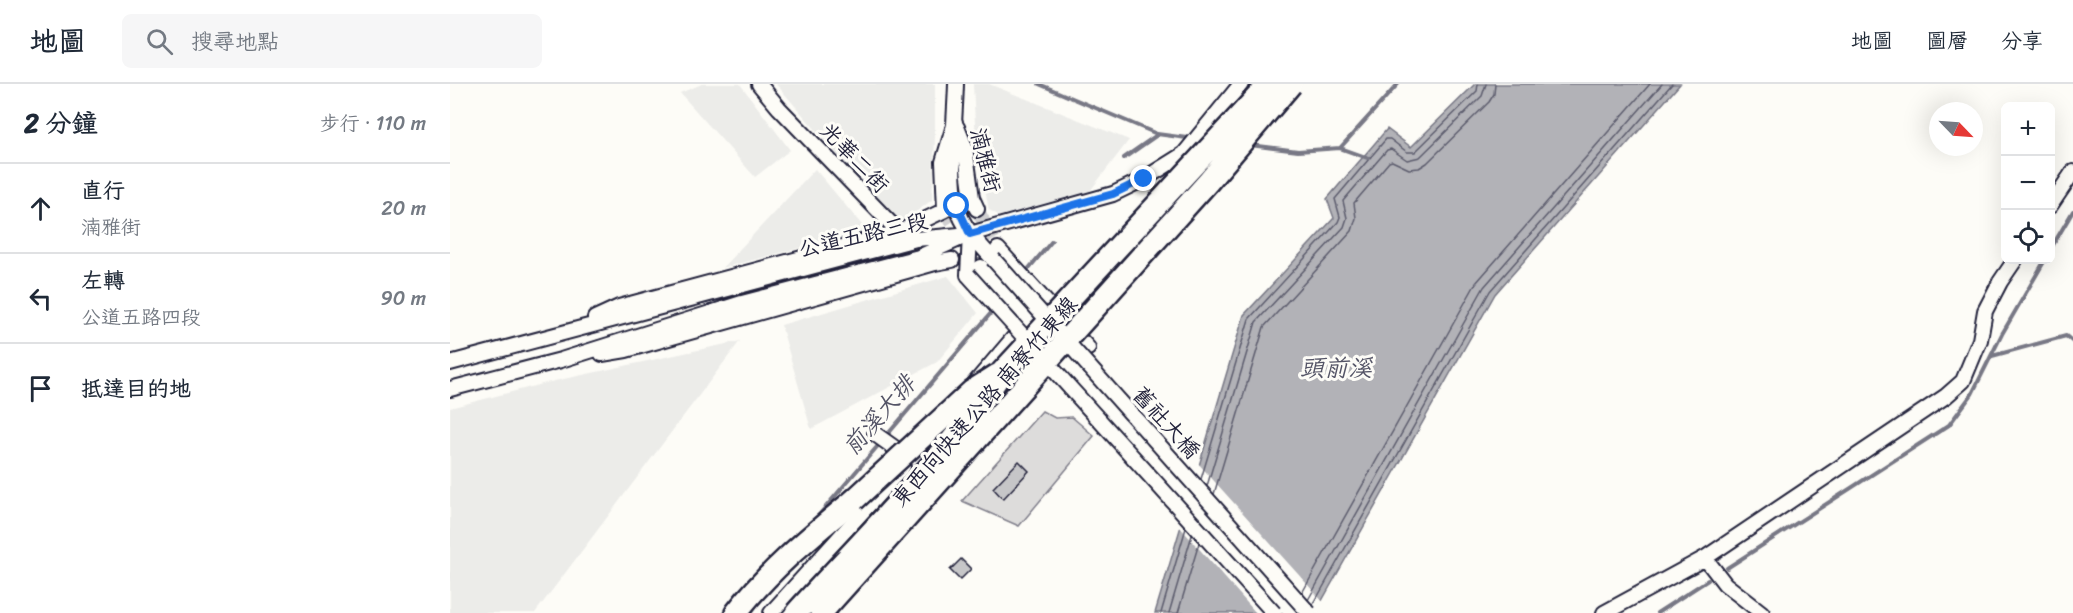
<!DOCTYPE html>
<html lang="zh-TW">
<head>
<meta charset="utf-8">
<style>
	body { margin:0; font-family:Sriracha,"LXGW WenKai TC",sans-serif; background:#f6f6f7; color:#1f2937 }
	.controls { position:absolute; right:18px; top:18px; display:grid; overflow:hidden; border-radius:9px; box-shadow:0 6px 24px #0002 }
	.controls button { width:54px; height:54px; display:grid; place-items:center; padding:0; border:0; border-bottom:2px solid #e0e1e3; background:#fff; color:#1f2937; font:30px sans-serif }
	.compass { position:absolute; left:1479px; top:18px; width:54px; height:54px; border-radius:50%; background:#fff; box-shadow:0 6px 24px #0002; rotate:115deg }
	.stop { position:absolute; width:18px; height:18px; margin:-14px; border:4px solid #1a73e8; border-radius:50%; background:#fff }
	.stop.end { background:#1a73e8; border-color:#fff; box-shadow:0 2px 6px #0008 }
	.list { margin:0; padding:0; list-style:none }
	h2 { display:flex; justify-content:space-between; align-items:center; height:78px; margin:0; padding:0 24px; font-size:26px }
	h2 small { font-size:20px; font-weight:400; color:#747a83 }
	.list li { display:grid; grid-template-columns:39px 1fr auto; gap:18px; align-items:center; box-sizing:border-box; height:90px; padding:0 24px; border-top:2px solid #e0e1e3 }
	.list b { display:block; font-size:22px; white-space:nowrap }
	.list p { margin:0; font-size:20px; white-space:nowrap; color:#747a83 }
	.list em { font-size:20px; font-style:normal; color:#747a83 }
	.icon { flex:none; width:33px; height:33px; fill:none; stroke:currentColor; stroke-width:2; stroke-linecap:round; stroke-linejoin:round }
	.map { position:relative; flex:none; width:1623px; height:529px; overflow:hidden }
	header { display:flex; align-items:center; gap:36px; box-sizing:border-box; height:84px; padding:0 30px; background:#fff; border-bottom:2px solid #e0e1e3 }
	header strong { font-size:28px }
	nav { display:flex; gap:33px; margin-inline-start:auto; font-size:21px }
	.search { width:420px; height:54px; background:#f6f6f7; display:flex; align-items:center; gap:15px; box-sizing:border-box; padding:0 21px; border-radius:9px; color:#747a83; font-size:22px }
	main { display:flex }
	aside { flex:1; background:#fff }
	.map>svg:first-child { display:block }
</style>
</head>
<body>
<header>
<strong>地圖</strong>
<div class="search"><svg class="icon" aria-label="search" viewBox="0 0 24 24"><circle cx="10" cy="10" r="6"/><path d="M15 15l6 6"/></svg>搜尋地點</div>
<nav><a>地圖</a><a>圖層</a><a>分享</a></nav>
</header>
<main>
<aside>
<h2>2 分鐘<small>步行 · 110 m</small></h2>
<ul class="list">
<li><svg class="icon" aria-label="ahead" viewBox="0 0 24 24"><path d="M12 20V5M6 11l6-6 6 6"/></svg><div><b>直行</b><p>湳雅街</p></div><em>20 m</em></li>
<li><svg class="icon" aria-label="left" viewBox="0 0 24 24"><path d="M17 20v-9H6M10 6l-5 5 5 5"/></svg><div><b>左轉</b><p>公道五路四段</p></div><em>90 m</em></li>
<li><svg class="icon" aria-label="arrive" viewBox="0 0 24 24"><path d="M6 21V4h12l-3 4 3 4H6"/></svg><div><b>抵達目的地</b></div></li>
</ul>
</aside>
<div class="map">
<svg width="1623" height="529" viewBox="0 0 1623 529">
	<rect width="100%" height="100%" fill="#fdfcf7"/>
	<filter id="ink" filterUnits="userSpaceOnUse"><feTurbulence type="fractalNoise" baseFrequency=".0167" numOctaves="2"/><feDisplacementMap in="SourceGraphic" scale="12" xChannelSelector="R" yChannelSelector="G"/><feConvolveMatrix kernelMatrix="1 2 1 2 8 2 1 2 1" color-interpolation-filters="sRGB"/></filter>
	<g filter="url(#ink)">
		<path fill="#ecece9" d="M252 0H290L340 66 305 93 230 9Z
			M326 0H485V52L482 116 448 141Z
			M523 0H539L679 56 640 107 550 132 539 126 526 60Z
			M365 85 417 147 272 184Z
			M498 192 528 229 487 278 361 345 331 241Z
			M290 257 85 529H0V324L100 298Z"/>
		<path fill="#dddcdb" stroke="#807f8b" stroke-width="1.5" d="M592 327 605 334 622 333 644 352 569 442 512 417Z"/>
		<path fill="#b2b2b7" stroke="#787885" stroke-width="1.5" d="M1025 0H1230L1045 210 865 529H705L794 231 884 134 877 115 937 45 961 63Z"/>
		<path fill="#fdfcf7" d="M747 378 875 520 869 529H806L728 441Z"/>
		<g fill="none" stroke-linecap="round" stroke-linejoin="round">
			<path stroke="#5c5c6d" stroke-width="1.5" d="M751 395 799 235 888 138 890 133 885 115 936 55H940L957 68H965L1027 7 1028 0
				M757 402 806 238 894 143 897 134 893 117 937 66 941 65 957 76 970 73 1032 12 1036 0
				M764 410 814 243 902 147 906 134 904 119 939 78 942 77 959 85 969 84 977 79 1039 18 1044 10 1045 0
				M852 509 1026 199 1200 0
				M858 516 1034 203 1212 0
				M863 521 1040 207 1222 0
				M711 529 736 444
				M719 529 742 451
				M728 529 749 459"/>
			<path stroke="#787885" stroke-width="4" d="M589 0 707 50 737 54
				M800 61 848 67 890 64 948 0
				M890 64 918 74
				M674 74 707 51
				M1600 166 1623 127
				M575 189 602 157
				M1542 272 1616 252 1623 258
				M363 438 564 202
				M1277 484 1499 341 1522 310 1552 250 1595 176
				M1207 529 1258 496"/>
		</g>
		<path fill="#c6c6c8" stroke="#22223b" stroke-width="1.5" d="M569 377 579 387 553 415 543 404Z
			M511 475 521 485 510 496 500 486Z"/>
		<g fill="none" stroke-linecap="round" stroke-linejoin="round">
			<path stroke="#d1d0d1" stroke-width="14" stroke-dasharray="14 7" stroke-linecap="butt" d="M527 125 548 165
				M495 126 531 183"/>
			<defs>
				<path id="minor" d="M309 0 329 24 449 148
					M506 0C505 34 499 90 507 122 512 143 529 160 543 175
					M507 43 515 63 522 114 527 125
					M1600 122 1623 88
					M548 165 638 264
					M531 183 579 237
					M518 191 520 150
					M145 234 169 223 449 148 495 126 493 78 505 38
					M152 270 176 266 485 179 502 176
					M0 279 466 155 509 151
					M524 300 595 217
					M0 305 111 276 292 219 469 173 520 150 663 110 694 95 734 70 791 0
					M425 350 449 367
					M1255 474 1275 500 1312 529
					M321 529 453 383
					M1154 529 1255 474 1496 312 1513 297 1530 256 1535 227 1550 198 1565 176"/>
				<path id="highway" d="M286 529C319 486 362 451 404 416"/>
			</defs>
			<use href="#minor" stroke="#22223b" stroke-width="18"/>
			<use href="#highway" stroke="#22223b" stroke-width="26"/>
			<use href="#minor" stroke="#fdfcf7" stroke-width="14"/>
			<use href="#highway" stroke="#fdfcf7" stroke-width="21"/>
			<defs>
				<path id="minor-bridge" d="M543 175 859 529
					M518 191 824 529"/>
				<path id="highway-bridge" d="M404 416 522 307 547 291
					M346 529C417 451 494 376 552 288L819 0
					M371 529 758 98 841 0"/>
			</defs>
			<use href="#minor-bridge" stroke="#22223b" stroke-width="18" stroke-linecap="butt"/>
			<use href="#highway-bridge" stroke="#22223b" stroke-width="26" stroke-linecap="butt"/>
			<use href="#minor-bridge" stroke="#fdfcf7" stroke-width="14"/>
			<use href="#highway-bridge" stroke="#fdfcf7" stroke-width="21"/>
		</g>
	</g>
	<g fill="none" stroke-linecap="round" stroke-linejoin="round" filter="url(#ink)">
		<path stroke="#1a73e8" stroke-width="8" d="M507 122 520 150 663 110 694 95"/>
	</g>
	<g text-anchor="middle" stroke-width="6" stroke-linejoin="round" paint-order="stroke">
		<g font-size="22" fill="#22223b" stroke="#fdfcf7">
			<text transform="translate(405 73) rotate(46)" y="8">光華二街</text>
			<text transform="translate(536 76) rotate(76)" y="8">湳雅街</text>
			<text transform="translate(413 150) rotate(-13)" y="8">公道五路三段</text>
			<text transform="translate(534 317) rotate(-49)" y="8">東西向快速公路 南寮竹東線</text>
			<text transform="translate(717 338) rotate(48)" y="8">舊社大橋</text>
		</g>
		<g font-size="24" font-style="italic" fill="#545466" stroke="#fdfcf7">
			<text x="886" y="292">頭前溪</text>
			<text transform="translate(429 331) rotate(-49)" y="8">前溪大排</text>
		</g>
	</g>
</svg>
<div class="controls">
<button>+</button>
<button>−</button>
<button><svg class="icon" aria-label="locate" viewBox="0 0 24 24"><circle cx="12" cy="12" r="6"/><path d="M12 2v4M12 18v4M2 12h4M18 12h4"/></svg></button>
</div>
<svg class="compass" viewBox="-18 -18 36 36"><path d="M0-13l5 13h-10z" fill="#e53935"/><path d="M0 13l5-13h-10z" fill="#747a83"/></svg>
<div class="stop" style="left:507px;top:122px"></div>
<div class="stop end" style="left:694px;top:95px"></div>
</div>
</main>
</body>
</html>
